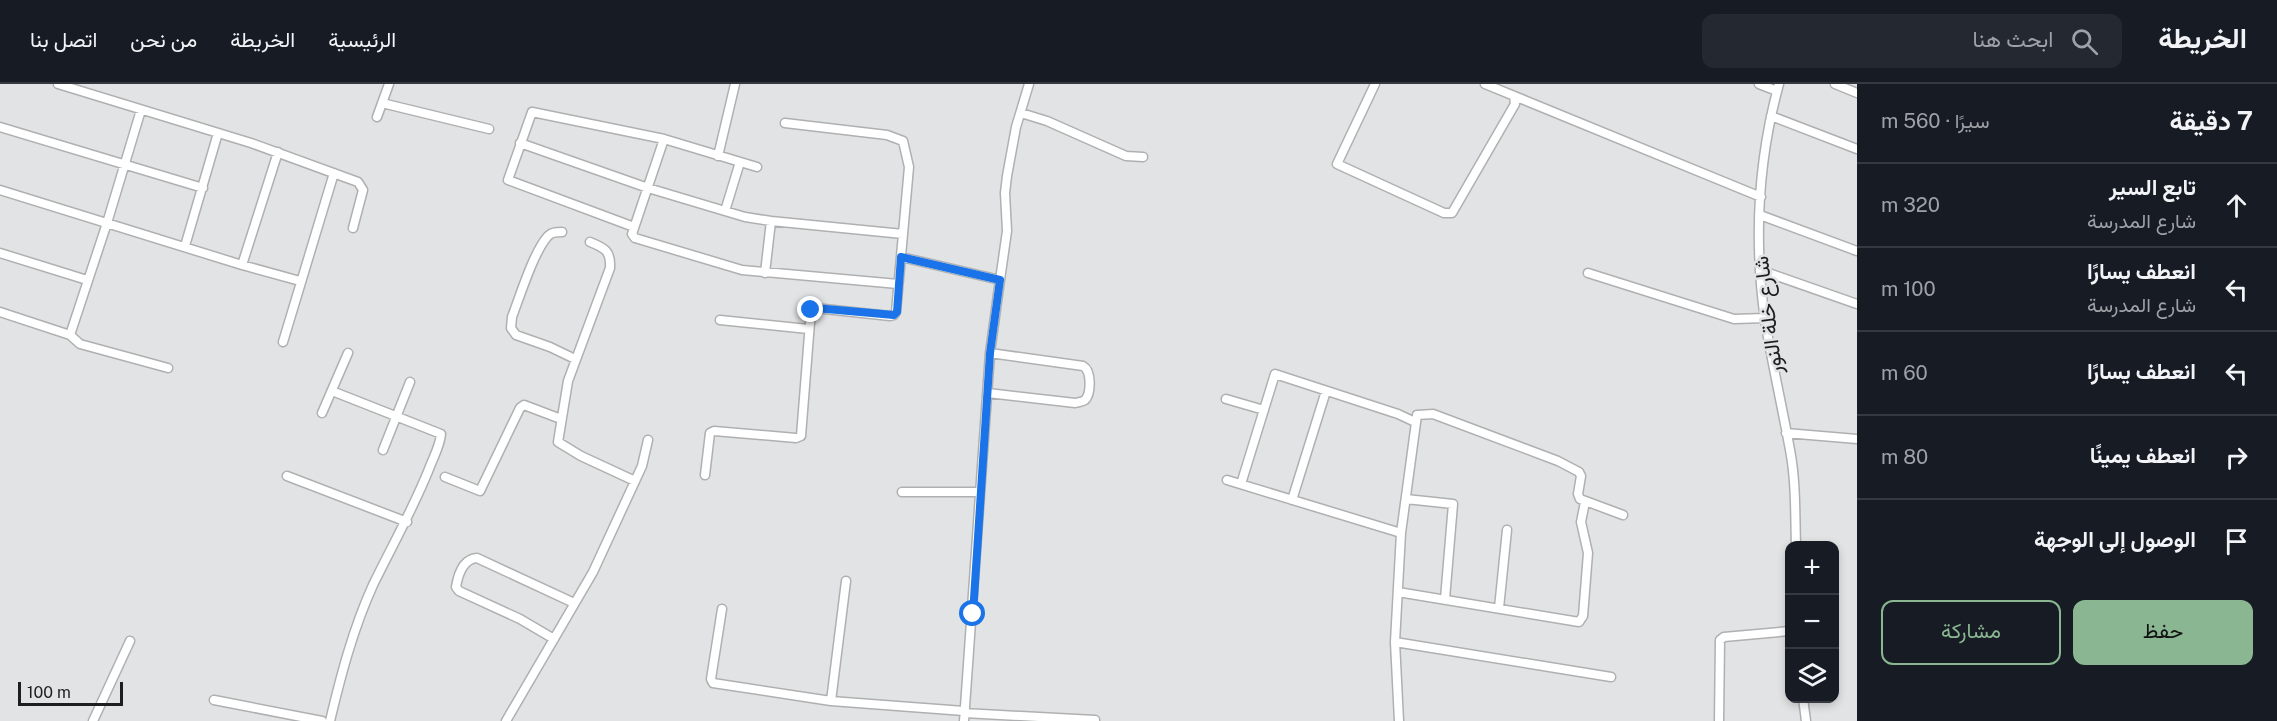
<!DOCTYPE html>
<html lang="ar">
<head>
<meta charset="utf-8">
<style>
	body { margin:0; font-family:"Public Sans",Vazirmatn,sans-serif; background:#242831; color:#f1f3f6; direction:rtl }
	.controls { position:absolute; right:18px; bottom:18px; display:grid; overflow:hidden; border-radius:12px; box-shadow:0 3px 9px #0003 }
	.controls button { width:54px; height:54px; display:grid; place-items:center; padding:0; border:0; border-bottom:2px solid #363941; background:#171b24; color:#f1f3f6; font:30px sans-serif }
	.scale { position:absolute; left:18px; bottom:15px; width:105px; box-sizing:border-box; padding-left:6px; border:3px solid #1e1e1f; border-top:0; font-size:16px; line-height:21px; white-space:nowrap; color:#1e1e1f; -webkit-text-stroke:4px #e2e3e4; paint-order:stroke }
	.stop { position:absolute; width:18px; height:18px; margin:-14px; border:4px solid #1a73e8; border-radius:50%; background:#fff }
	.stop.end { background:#1a73e8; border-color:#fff; box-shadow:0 2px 6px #0008 }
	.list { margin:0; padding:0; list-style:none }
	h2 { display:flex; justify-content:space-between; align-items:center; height:78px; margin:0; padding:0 24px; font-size:26px }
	h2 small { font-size:20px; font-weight:400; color:#9ea1a6 }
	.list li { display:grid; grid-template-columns:39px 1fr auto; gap:18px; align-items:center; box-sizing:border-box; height:84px; padding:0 24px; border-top:2px solid #363941 }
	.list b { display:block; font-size:22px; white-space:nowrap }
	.list p { margin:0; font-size:20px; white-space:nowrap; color:#9ea1a6 }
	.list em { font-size:20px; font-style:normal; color:#9ea1a6 }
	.actions { display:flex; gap:12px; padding:18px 24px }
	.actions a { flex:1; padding:14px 0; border:2px solid #8bb692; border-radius:12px; text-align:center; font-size:21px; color:#8bb692 }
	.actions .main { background:#8bb692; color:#111 }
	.icon { flex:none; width:33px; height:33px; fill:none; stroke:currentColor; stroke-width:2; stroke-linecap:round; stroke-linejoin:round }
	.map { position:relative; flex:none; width:1857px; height:637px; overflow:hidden; direction:ltr }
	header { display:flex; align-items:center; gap:36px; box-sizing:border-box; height:84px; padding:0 30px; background:#171b24; border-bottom:2px solid #363941 }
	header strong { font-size:28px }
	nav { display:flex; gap:33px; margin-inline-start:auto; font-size:21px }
	.search { width:420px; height:54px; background:#242831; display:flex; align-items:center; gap:15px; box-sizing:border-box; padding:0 21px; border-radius:12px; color:#9ea1a6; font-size:22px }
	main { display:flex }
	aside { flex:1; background:#171b24 }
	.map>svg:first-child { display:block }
</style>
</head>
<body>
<header>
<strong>الخريطة</strong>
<div class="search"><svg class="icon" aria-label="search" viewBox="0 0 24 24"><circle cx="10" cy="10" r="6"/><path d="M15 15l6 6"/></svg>ابحث هنا</div>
<nav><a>الرئيسية</a><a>الخريطة</a><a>من نحن</a><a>اتصل بنا</a></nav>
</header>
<main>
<aside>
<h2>7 دقيقة<small>سيرًا · 560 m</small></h2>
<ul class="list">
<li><svg class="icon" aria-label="ahead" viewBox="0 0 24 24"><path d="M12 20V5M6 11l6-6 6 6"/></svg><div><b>تابع السير</b><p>شارع المدرسة</p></div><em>320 m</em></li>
<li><svg class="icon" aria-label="left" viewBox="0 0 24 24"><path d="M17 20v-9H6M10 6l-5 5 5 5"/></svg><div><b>انعطف يسارًا</b><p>شارع المدرسة</p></div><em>100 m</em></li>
<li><svg class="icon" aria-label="left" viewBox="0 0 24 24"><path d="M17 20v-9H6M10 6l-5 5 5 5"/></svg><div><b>انعطف يسارًا</b></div><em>60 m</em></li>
<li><svg class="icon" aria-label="right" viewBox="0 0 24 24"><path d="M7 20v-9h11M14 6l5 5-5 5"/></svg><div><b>انعطف يمينًا</b></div><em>80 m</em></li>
<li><svg class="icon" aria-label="arrive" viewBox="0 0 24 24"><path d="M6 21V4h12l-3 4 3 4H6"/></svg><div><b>الوصول إلى الوجهة</b></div></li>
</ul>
<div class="actions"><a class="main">حفظ</a><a>مشاركة</a></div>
</aside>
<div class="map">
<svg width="1857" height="637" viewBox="0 0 1857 637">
	<rect width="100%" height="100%" fill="#e2e3e4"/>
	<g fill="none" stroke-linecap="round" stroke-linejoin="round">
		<defs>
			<path id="minor" d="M58 0 251 59 358 98 363 106 353 144
				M1375 0 1337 80 1444 129H1452L1515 20 1514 12
				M1485 0 1761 113
				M1759 0 1777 7
				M1779 0C1758 76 1754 158 1765 236 1772 279 1782 322 1790 366 1796 397 1795 430 1796 462
				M1835 0 1857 9
				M382 19 489 45
				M141 26 107 139 70 251 80 260 168 284
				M1021 29 1047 37 1126 72 1143 73
				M1771 32 1857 65
				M377 33 389 0
				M0 43 203 104
				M664 55 632 150 635 154 742 186 898 200
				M520 59 648 104 745 133 771 137 903 150
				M718 72 735 0
				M0 106 242 181 300 197
				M725 127 740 78
				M1760 131 1857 167
				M634 143 508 96 532 28 664 55 757 83
				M562 148C556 148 552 148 548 152 534 167 520 212 512 233L511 244 516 251 550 263 575 275
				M590 158C605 164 611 167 610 184L568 297 558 358 581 372 635 397
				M185 162 218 49
				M0 169 87 196
				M901 173 1000 196 990 269 964 637
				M242 181 278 68
				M1760 186 1857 220
				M765 189 771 137
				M1588 189 1734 235 1765 234
				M1000 196 1007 147 1005 109 1007 92 1016 43 1029 0
				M0 228 70 251
				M720 236 808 245
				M283 258 334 89
				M988 309 1075 319C1079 318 1082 318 1085 316 1091 310 1092 287 1083 282L990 269
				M1226 315 1264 326
				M322 329 348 269
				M1786 349 1857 355
				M383 366 410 298
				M705 391 710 349 714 347 796 354 801 352 811 226 815 224 890 232 894 231 896 228 909 83 903 57 887 51 785 39
				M287 392 407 438
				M445 393 480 407 520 324 524 321 561 335
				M1227 396 1401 449
				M1241 400 1275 290 1398 330 1415 338
				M902 408H980
				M1406 415 1453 420 1445 515
				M1292 416 1326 307
				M1398 508 1579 538 1583 532 1588 469 1581 438 1585 418
				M1499 524 1507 446
				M722 525 711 595 713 599 831 617 964 627
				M554 555 520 535 459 507 456 503C458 491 463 475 477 474L574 519
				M1395 558 1611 593
				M1803 614 1806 637
				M214 616 322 637
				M831 617 846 497
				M964 629 1095 636
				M93 637 130 557
				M330 637C341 591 353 545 373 501 392 462 413 425 429 385 433 374 440 362 441 350L332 307
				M506 637 593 488 642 382 648 356
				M1399 637 1395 558 1401 449 1417 331 1433 330 1558 377 1579 388 1581 392 1578 410 1580 415 1623 431
				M1719 637 1720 556 1724 553 1790 547"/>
		</defs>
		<use href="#minor" stroke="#afb0b1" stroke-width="11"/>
		<use href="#minor" stroke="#fff" stroke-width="8"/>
	</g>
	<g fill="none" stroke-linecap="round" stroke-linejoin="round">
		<path stroke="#1a73e8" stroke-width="8" d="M811 226 815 224 894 231 897 228 901 173 1000 196 990 269 973 530"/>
	</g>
	<g text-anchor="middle" stroke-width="5" stroke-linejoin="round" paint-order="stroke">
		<g font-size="21" fill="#1e1e1f" stroke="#e2e3e4">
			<text transform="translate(1768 231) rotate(-97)" y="7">شارع خلة النور</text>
		</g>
	</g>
</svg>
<div class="controls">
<button>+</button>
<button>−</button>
<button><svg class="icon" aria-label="layers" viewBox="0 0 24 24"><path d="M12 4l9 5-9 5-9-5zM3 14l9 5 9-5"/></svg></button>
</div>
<div class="scale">100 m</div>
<div class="stop" style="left:973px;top:530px"></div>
<div class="stop end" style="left:811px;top:226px"></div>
</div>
</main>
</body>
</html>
